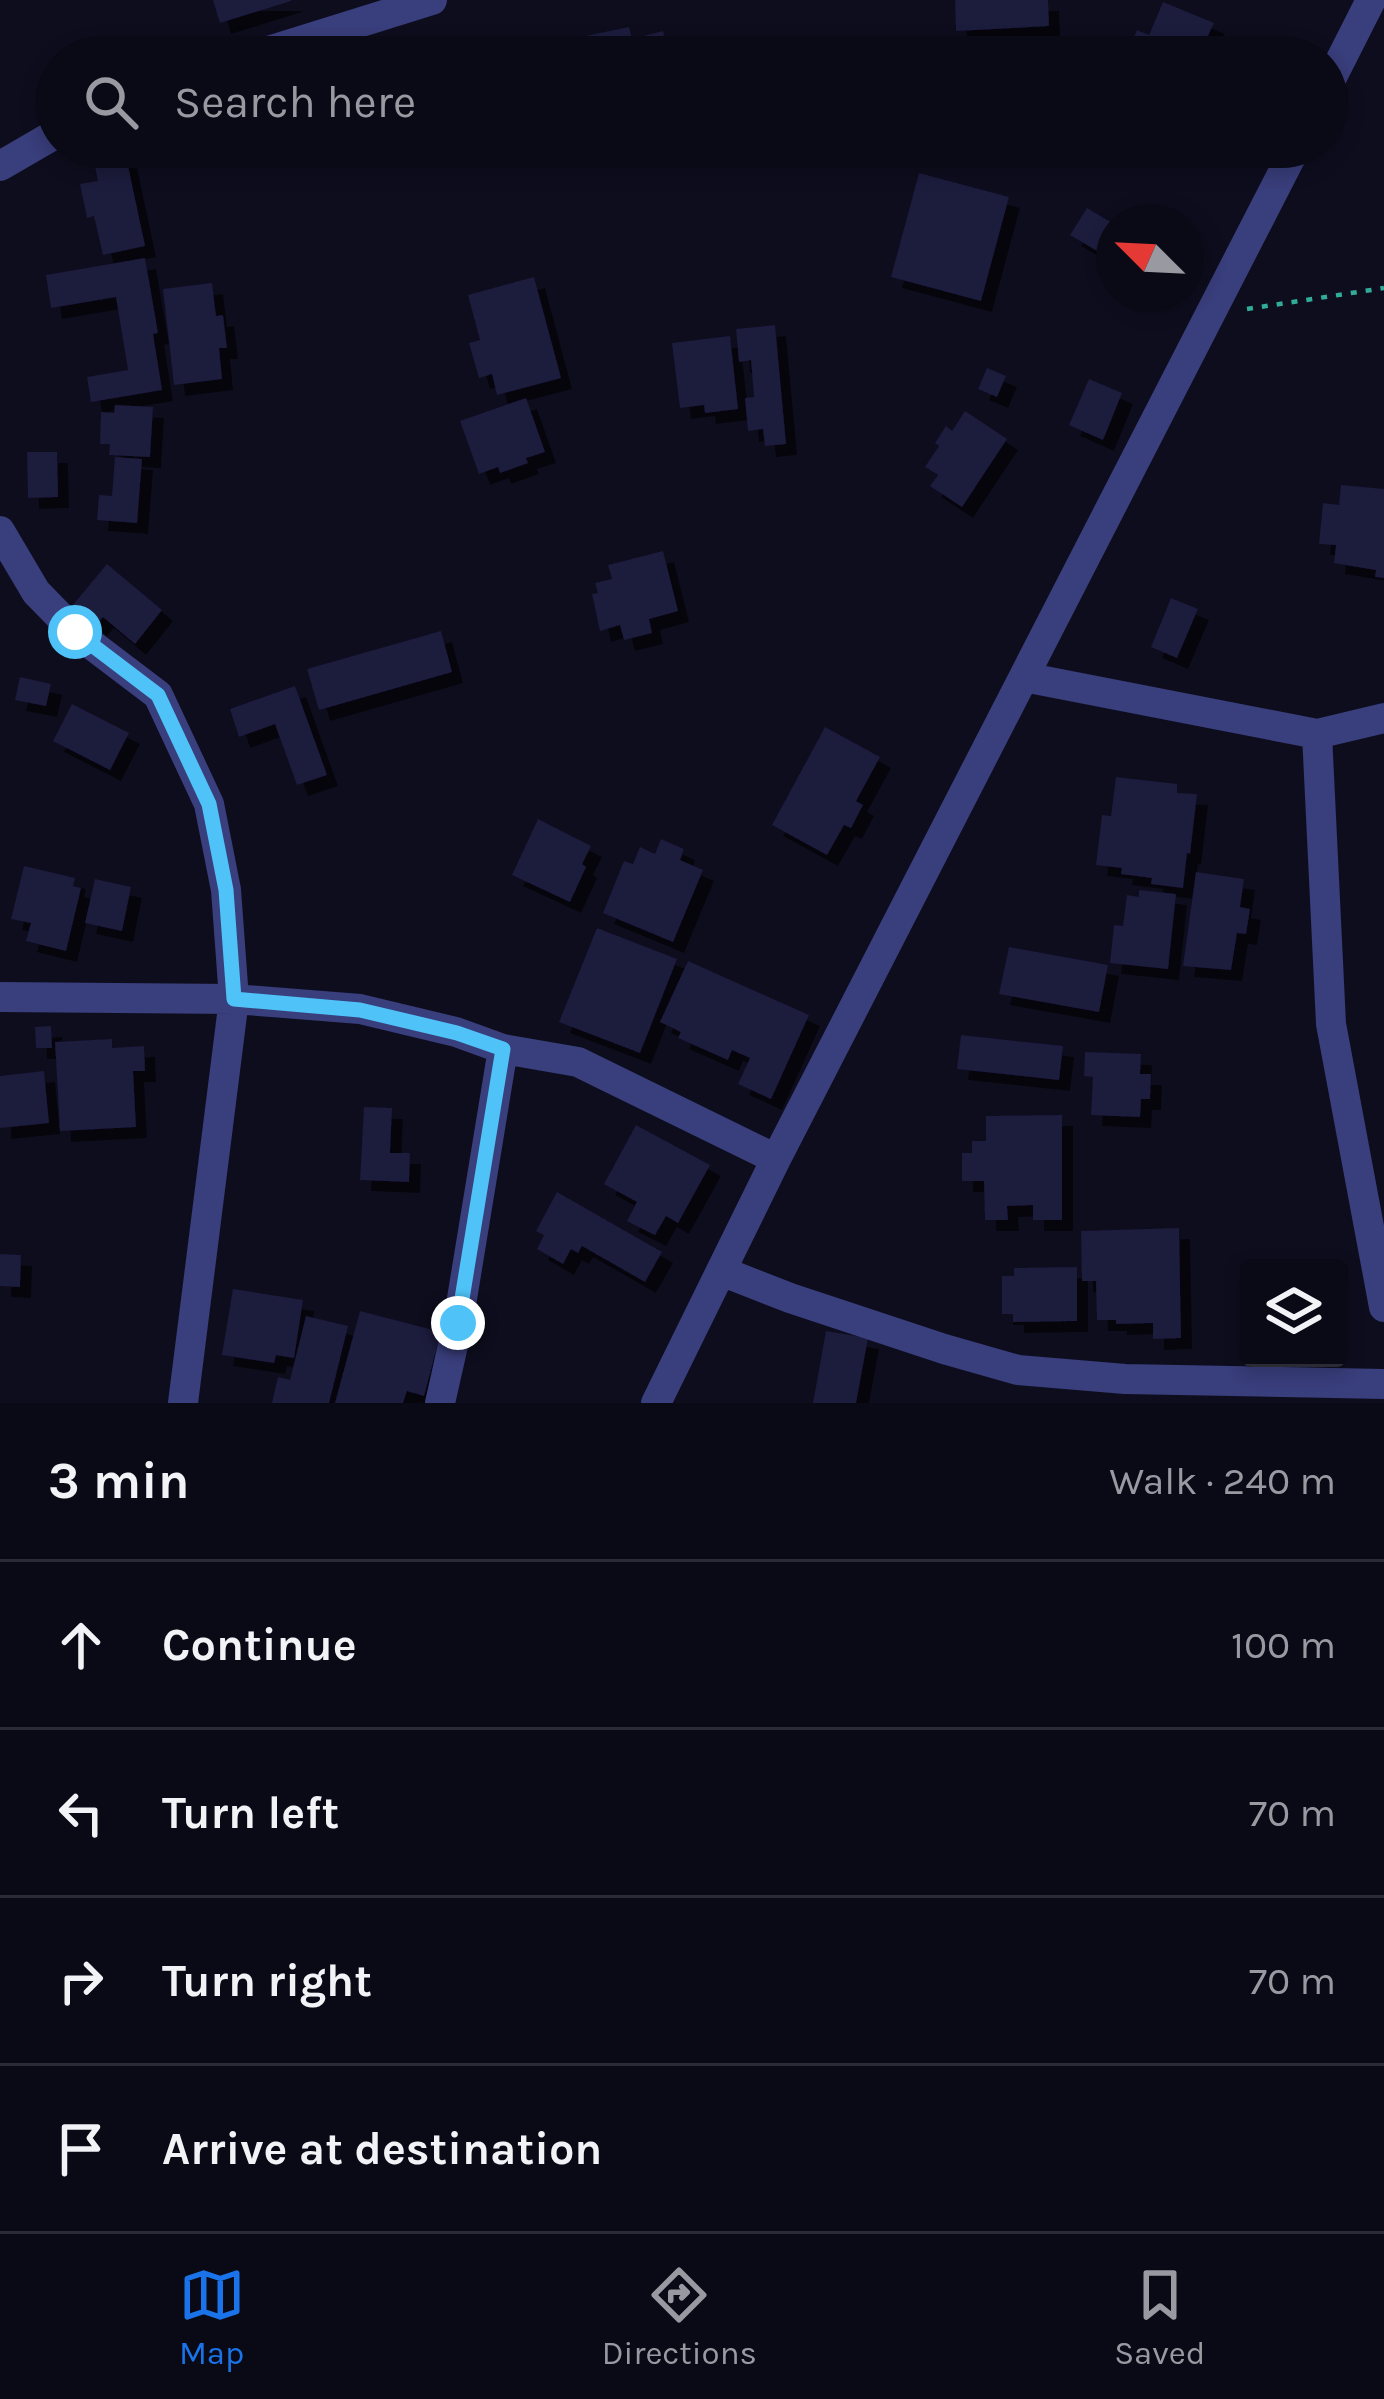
<!DOCTYPE html>
<html lang="en">
<head>
<meta charset="utf-8">
<style>
	body { margin:0; font-family:Karla,sans-serif; background:#181823; color:#f1f3f6 }
	.controls { position:absolute; right:36px; bottom:36px; display:grid; overflow:hidden; border-radius:12px; box-shadow:0 6px 18px #0003 }
	.controls button { width:108px; height:108px; display:grid; place-items:center; padding:0; border:0; border-bottom:3px solid #2a2b35; background:#0a0a16; color:#f1f3f6; font:60px sans-serif }
	.compass { position:absolute; left:1096px; top:204px; width:108px; height:108px; border-radius:50%; background:#0a0a16; box-shadow:0 6px 18px #0003; rotate:294deg }
	.stop { position:absolute; width:36px; height:36px; margin:-27px; border:9px solid #4fc3f7; border-radius:50%; background:#fff }
	.stop.end { background:#4fc3f7; border-color:#fff; box-shadow:0 3px 12px #0008 }
	.list { margin:0; padding:0; list-style:none }
	h2 { display:flex; justify-content:space-between; align-items:center; height:156px; margin:0; padding:0 48px; font-size:51px }
	h2 small { font-size:39px; font-weight:400; color:#999aa1 }
	.list li { display:grid; grid-template-columns:78px 1fr auto; gap:36px; align-items:center; box-sizing:border-box; height:168px; padding:0 48px; border-top:3px solid #2a2b35 }
	.list b { display:block; font-size:45px; white-space:nowrap }
	.list em { font-size:39px; font-style:normal; color:#999aa1 }
	.icon { flex:none; width:66px; height:66px; fill:none; stroke:currentColor; stroke-width:2; stroke-linecap:round; stroke-linejoin:round }
	.map { position:relative; flex:none; width:1384px; height:1403px; overflow:hidden }
	.search { position:absolute; background:#0a0a16; box-shadow:0 6px 18px #0003; left:36px; right:36px; top:36px; height:132px; display:flex; align-items:center; gap:30px; box-sizing:border-box; padding:0 42px; border-radius:66px; color:#999aa1; font-size:45px }
	.sheet { height:828px; background:#0a0a16 }
	nav { display:flex; justify-content:space-around; align-items:center; box-sizing:border-box; height:168px; border-top:3px solid #2a2b35; background:#0a0a16; font-size:33px; color:#999aa1 }
	nav a { display:grid; justify-items:center; gap:6px }
	nav .on { color:#1a73e8 }
	.map>svg:first-child { display:block }
</style>
</head>
<body>
<div class="map">
<svg width="1384" height="1403" viewBox="0 0 1384 1403">
	<defs>
		<filter id="shadow"><feDropShadow dx="11" dy="11" stdDeviation="0" flood-color="#0009"/></filter>
	</defs>
	<rect width="100%" height="100%" fill="#0e0d1e"/>
	<path fill="#1d1a3e" filter="url(#shadow)" d="M213 0H291V1L220 23Z
		M955 0H1048L1049 26 956 31Z
		M1163 2 1214 23 1207 38 1225 45 1219 57H1125L1137 30 1149 35Z
		M629 27 632 39 663 31 669 57H580L576 38Z
		M91 147H124L145 246 103 255 94 216 87 218 80 184 98 181Z
		M919 173 1009 197 981 301 891 277Z
		M1087 208 1114 224V261L1070 235Z
		M145 258 158 333 153 334 162 390 91 402 87 377 128 370 116 297 51 308 46 275Z
		M534 277 561 378 497 395 492 374 479 378 469 343 480 340 468 295Z
		M212 283 216 316 223 315 227 348H219L222 379 174 385 163 289Z
		M775 325 786 444 765 446 763 429 748 431 745 398 754 397 751 360 739 362 736 329Z
		M730 336 738 409 705 413 704 405 680 408 672 343Z
		M987 368 1006 376 997 397 978 389Z
		M1089 379 1122 393 1103 440 1069 425Z
		M526 398 545 452 526 458 528 463 500 473 498 467 479 474 460 421Z
		M115 405 153 407 150 457 109 455 110 444H100L101 412 114 413Z
		M965 411 1007 439 962 507 930 486 938 475 925 467 939 446 935 443 946 426 952 431Z
		M27 452H57L58 497 28 498Z
		M115 457 142 459 137 523 97 520 99 495 112 496Z
		M1341 485 1384 489V578L1375 577 1376 570 1334 563 1336 545 1319 544 1323 503 1339 505Z
		M663 551 678 611 649 619 652 633 624 640 620 625 600 631 592 594 598 593 595 583 612 579 608 565Z
		M107 564 162 610 135 644 103 617 96 625 72 606Z
		M1171 598 1198 609 1177 658 1151 647Z
		M441 631 452 672 319 710 307 669Z
		M20 677 51 684 46 706 15 700Z
		M295 686 327 775 297 785 275 724 239 737 230 709Z
		M72 704 129 733 110 770 53 741Z
		M825 727 880 757 856 801 863 805 851 828 844 825 827 855 772 825Z
		M1116 777 1177 784V793L1197 794 1190 854 1187 853 1183 888 1151 884 1152 878 1121 874 1122 868 1096 865 1102 815 1111 816Z
		M538 819 591 846 582 864 586 867 570 902 512 875Z
		M661 839 684 849 680 860 703 870 673 942 603 913 624 861 633 864 640 847 655 854Z
		M24 866 75 878 73 886 81 888 66 951 26 941 31 923 11 919Z
		M1196 872 1244 879 1240 907 1250 909 1246 934 1237 933 1231 970 1183 966Z
		M95 879 131 887 122 931 85 923Z
		M1139 890 1176 894 1168 969 1110 963 1114 925 1123 926 1127 895 1139 897Z
		M597 928 677 959 640 1053 559 1022Z
		M1009 947 1108 965 1099 1012 999 994Z
		M688 961 809 1015 771 1099 738 1084 750 1058 732 1050 728 1060 678 1038 681 1032 660 1022Z
		M51 1026 52 1048H36L35 1027Z
		M961 1035 1063 1046 1059 1080 957 1069Z
		M112 1039V1048L144 1046 145 1071H133L136 1127 60 1131 55 1042Z
		M1085 1052 1141 1054 1140 1074H1151L1150 1099H1141L1140 1117 1091 1115 1093 1077 1084 1076Z
		M44 1071 49 1123 0 1128V1076Z
		M364 1107 392 1108 390 1153H410L409 1182 360 1180Z
		M1062 1115V1220H1033V1205L1007 1206 1008 1220H985L984 1181H962V1153H972V1141H986V1116Z
		M636 1125 710 1165 678 1223 666 1216 655 1235 627 1221 637 1202 604 1184Z
		M557 1192 662 1252 645 1282 582 1246 578 1253 571 1249 563 1264 537 1249 544 1235 536 1231Z
		M1179 1228 1181 1338 1153 1339V1323L1116 1324V1320H1097L1096 1281H1082L1081 1231Z
		M0 1254 21 1255 20 1287 0 1286Z
		M1077 1267V1321L1013 1322V1314H1002V1276H1014V1268Z
		M233 1289 303 1300 294 1358 276 1355 274 1363 222 1355Z
		M360 1311 441 1332 424 1396 407 1391 403 1403H335Z
		M306 1316 348 1326 329 1403H272L278 1377 290 1380Z
		M826 1331 868 1338 856 1403H813Z"/>
	<g fill="none" stroke-linecap="round" stroke-linejoin="round">
		<path stroke="#31ac98" stroke-width="4.5" stroke-dasharray="6 9" stroke-linecap="butt" d="M1247 309 1384 288"/>
		<path stroke="#393e7c" stroke-width="30" d="M249 57 432 0
			M1327 87 1371 0
			M0 166 57 133
			M0 531 36 592 75 632 158 695 209 804 226 890 234 999 183 1403
			M1024 677 1317 734 1331 1024 1384 1307
			M1317 734 1384 718
			M0 997 234 999 360 1009 456 1032 503 1049 578 1062 776 1159 1296 147
			M721 1271 790 1298 944 1349 1018 1370 1125 1379 1384 1384
			M440 1403 458 1323 503 1049
			M656 1403 776 1159"/>
	</g>
	<g fill="none" stroke-linecap="round" stroke-linejoin="round">
		<path stroke="#4fc3f7" stroke-width="15" d="M75 632 158 695 209 804 226 890 234 999 360 1010 457 1033 503 1049 458 1323"/>
	</g>
</svg>
<div class="controls">
<button><svg class="icon" aria-label="layers" viewBox="0 0 24 24"><path d="M12 4l9 5-9 5-9-5zM3 14l9 5 9-5"/></svg></button>
</div>
<svg class="compass" viewBox="-18 -18 36 36"><path d="M0-13l5 13h-10z" fill="#e53935"/><path d="M0 13l5-13h-10z" fill="#999aa1"/></svg>
<div class="stop" style="left:75px;top:632px"></div>
<div class="stop end" style="left:458px;top:1323px"></div>
<div class="search"><svg class="icon" aria-label="search" viewBox="0 0 24 24"><circle cx="10" cy="10" r="6"/><path d="M15 15l6 6"/></svg>Search here</div>
</div>
<section class="sheet">
<h2>3 min<small>Walk · 240 m</small></h2>
<ul class="list">
<li><svg class="icon" aria-label="ahead" viewBox="0 0 24 24"><path d="M12 20V5M6 11l6-6 6 6"/></svg><div><b>Continue</b></div><em>100 m</em></li>
<li><svg class="icon" aria-label="left" viewBox="0 0 24 24"><path d="M17 20v-9H6M10 6l-5 5 5 5"/></svg><div><b>Turn left</b></div><em>70 m</em></li>
<li><svg class="icon" aria-label="right" viewBox="0 0 24 24"><path d="M7 20v-9h11M14 6l5 5-5 5"/></svg><div><b>Turn right</b></div><em>70 m</em></li>
<li><svg class="icon" aria-label="arrive" viewBox="0 0 24 24"><path d="M6 21V4h12l-3 4 3 4H6"/></svg><div><b>Arrive at destination</b></div></li>
</ul>
</section>
<nav>
<a class="on"><svg class="icon" aria-label="map" viewBox="0 0 24 24"><path d="M3 6l6-2 6 2 6-2v14l-6 2-6-2-6 2zM9 4v14M15 6v14"/></svg>Map</a>
<a><svg class="icon" aria-label="directions" viewBox="0 0 24 24"><path d="M12 3l9 9-9 9-9-9zM9 14v-3h6M13 9l2 2-2 2"/></svg>Directions</a>
<a><svg class="icon" aria-label="saved" viewBox="0 0 24 24"><path d="M7 4h10v16l-5-4-5 4z"/></svg>Saved</a>
</nav>
</body>
</html>
